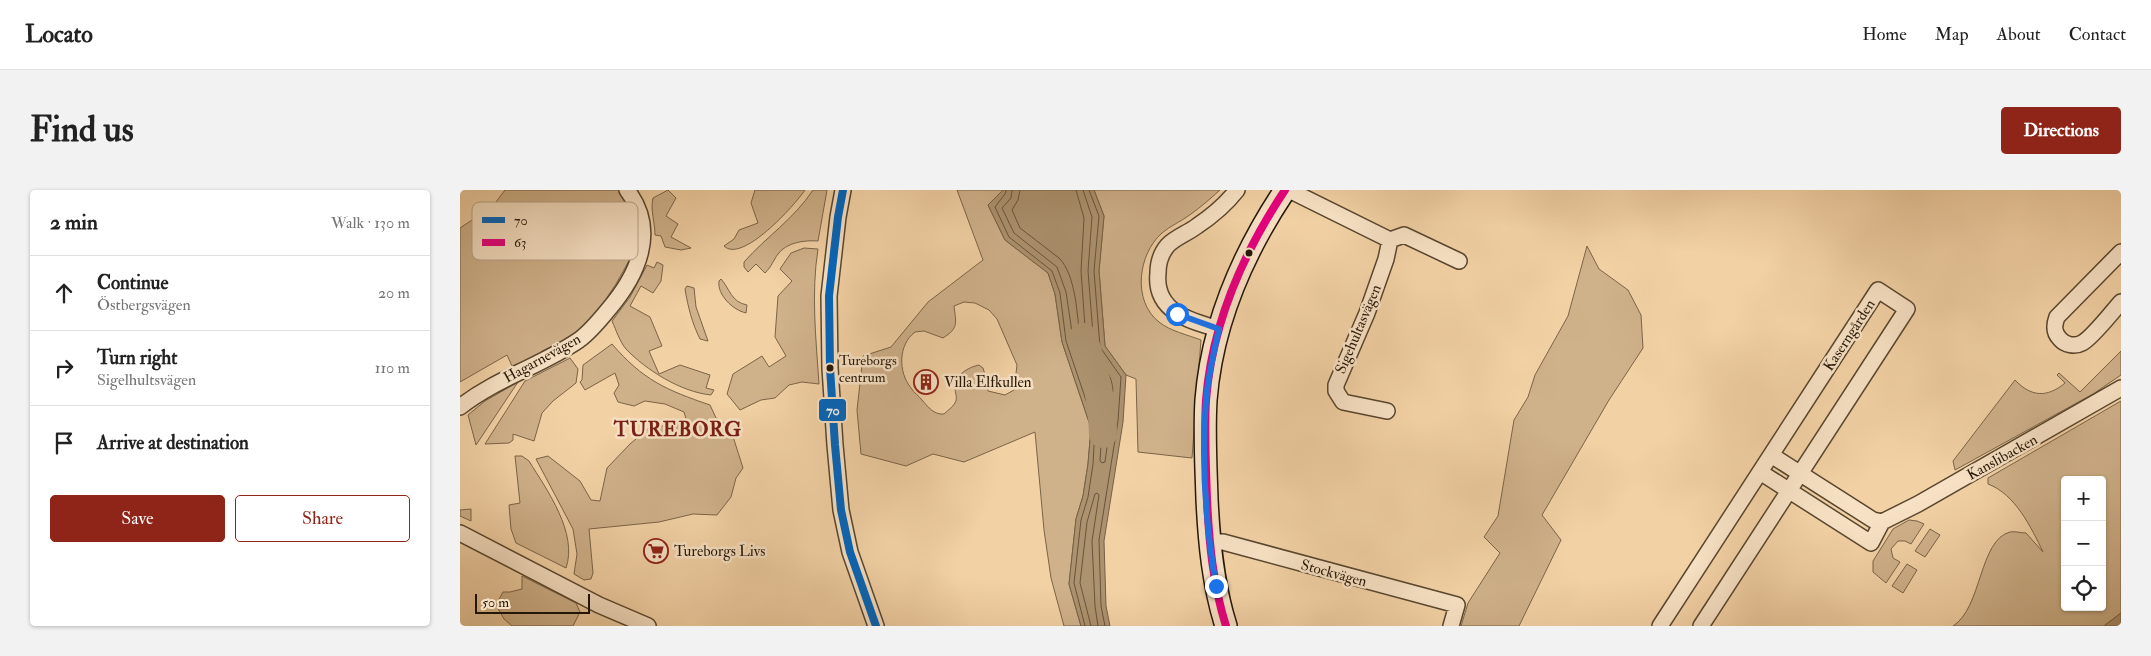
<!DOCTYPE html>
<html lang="en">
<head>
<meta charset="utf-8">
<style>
	body { margin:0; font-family:"IM FELL Double Pica",serif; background:#f2f2f2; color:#222 }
	.controls { position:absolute; right:15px; bottom:15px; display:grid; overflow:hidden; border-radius:5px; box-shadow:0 1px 4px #0004 }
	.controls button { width:45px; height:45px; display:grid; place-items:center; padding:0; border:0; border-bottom:1px solid #e0e0e0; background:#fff; color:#222; font:25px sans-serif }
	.scale { position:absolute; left:15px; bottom:12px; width:115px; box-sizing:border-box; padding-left:5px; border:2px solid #251707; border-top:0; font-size:14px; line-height:18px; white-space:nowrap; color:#251707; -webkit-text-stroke:4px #f7e1c4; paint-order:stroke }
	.stop { position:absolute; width:15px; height:15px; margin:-11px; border:4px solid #1a73e8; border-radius:50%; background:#fff }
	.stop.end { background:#1a73e8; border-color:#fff; box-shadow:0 1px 5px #0008 }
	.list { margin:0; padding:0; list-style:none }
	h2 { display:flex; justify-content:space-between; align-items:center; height:65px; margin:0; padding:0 20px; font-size:21px }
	h2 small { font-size:16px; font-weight:400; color:#767676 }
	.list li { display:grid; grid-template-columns:32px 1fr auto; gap:15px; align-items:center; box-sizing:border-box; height:75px; padding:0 20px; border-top:1px solid #e0e0e0 }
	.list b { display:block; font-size:19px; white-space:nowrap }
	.list p { margin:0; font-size:16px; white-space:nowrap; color:#767676 }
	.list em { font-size:16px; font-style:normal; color:#767676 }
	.actions { display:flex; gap:10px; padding:15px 20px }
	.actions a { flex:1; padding:11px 0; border:1px solid #8f2418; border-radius:5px; text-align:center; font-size:18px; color:#8f2418 }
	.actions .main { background:#8f2418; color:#fff }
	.icon { flex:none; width:28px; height:28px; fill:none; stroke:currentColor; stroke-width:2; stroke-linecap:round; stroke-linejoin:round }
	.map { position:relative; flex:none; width:1661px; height:436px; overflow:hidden; border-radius:5px }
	header { display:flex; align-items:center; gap:30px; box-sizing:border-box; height:70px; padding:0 25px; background:#fff; border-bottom:1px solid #e0e0e0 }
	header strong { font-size:24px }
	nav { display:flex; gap:28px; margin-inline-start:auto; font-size:18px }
	.intro { display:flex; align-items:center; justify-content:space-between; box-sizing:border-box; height:120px; padding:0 30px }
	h1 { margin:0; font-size:35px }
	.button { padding:12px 22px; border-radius:5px; background:#8f2418; color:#fff; font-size:18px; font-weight:700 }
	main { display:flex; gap:30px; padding:0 30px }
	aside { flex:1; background:#fff; border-radius:5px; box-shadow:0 1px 4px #0004 }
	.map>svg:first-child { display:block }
</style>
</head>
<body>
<header>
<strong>Locato</strong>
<nav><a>Home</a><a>Map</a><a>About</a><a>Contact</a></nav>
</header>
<div class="intro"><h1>Find us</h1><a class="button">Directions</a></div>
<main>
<aside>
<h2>2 min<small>Walk · 130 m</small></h2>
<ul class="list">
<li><svg class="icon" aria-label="ahead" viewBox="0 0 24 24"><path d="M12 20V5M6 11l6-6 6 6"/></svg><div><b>Continue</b><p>Östbergsvägen</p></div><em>20 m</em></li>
<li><svg class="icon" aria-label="right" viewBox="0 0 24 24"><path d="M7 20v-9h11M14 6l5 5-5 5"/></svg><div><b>Turn right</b><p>Sigelhultsvägen</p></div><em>110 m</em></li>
<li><svg class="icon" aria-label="arrive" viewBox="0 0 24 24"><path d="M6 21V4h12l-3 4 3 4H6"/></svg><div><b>Arrive at destination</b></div></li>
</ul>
<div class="actions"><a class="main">Save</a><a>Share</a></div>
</aside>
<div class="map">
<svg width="1661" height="436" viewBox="0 0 1661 436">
	<rect width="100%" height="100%" fill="#f2d1a5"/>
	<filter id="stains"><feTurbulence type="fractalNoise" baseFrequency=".004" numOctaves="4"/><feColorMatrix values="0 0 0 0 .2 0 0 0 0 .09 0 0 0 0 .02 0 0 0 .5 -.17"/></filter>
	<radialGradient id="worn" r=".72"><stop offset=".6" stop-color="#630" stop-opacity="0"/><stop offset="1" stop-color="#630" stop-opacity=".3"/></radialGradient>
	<path fill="#cfb18a" stroke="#7a6448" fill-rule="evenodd" d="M45 0H160L175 35 170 69 156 94 138 121 112 147 82 161 78 166 52 176 47 165 0 192V38L33 16Z
		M208 0 216 8 206 26 218 34 211 47 231 58 221 60 205 57 201 46 195 45C195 32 190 20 193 8Z
		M295 0H345C335 15 282 74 264 56L274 49 279 40 298 33 291 13Z
		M353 0H367L358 51C345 50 327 52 318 64 313 71 312 76 305 83L296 74 288 82 284 77V72C306 47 334 29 353 0Z
		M497 0H543L528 15 545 50 588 83 595 104 602 152 631 238 628 274 623 306 616 329 609 394 621 436H604L591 388 584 340 575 242 504 272 473 264 446 276 401 264 397 220 403 166 431 157 468 112 523 70ZM504 112 515 113 529 120 537 129 557 175 554 200 545 205 528 201 527 191 523 178 519 175C509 177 494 185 495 198 495 203 498 208 495 213 493 217 487 221 484 224 474 225 468 217 462 210 459 206 454 203 451 198 438 182 438 155 455 142L464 141 483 148C499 138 496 133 494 116Z
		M634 0H760C751 8 741 17 731 24 722 31 710 36 702 43 678 64 672 111 699 132 710 141 728 145 741 150L732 268 678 262 676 189 666 185 645 156 639 81 644 26Z
		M1127 56 1139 79 1168 100 1181 125 1183 158 1149 210 1082 325 1101 350 1059 436H1001L1008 413 1040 363 1024 347 1038 326 1054 230 1068 207 1075 185 1108 126Z
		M344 58 358 59C351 103 356 149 359 194L342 192 329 195 315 208 301 210 280 220 267 204 273 184 302 166 309 177 326 166 315 147 318 106 332 91 320 79 331 63Z
		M197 72 203 75 201 91 193 103 181 96 170 116 190 127 202 156 189 161 199 184 220 175 250 185 246 198 254 200 251 205C221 202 186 180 166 159 160 152 156 140 152 131L170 107 187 75 194 78Z
		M261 89C270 99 271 112 287 115L286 123C273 120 257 105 259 91Z
		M227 96 234 98 236 117 248 151 240 149C232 133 228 117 225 99Z
		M152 154C183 190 206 200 250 215L256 228 270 237 283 278 276 288 271 307 257 325 233 324 199 332 129 339 133 383 131 389 124 390 114 384 117 364 113 339 76 269 88 266 120 291 131 310 140 311 147 278 170 254 189 238 227 232 224 222 205 214 185 211 174 216 158 212 154 203 159 195 155 183 125 200 120 192 122 190 123 175Z
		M1661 161V185L1633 204 1495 280 1493 271 1555 190C1571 207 1587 208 1605 193L1597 185 1599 183 1620 202Z
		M110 168 118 179 116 193 93 211 82 223 74 251 53 244V250L49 253 25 254 65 191Z
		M58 192 16 255 8 225 25 211Z
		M1661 211V423L1644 436H1493C1522 418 1519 350 1550 342 1555 341 1561 343 1566 343L1583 362C1571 337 1555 304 1528 294V288ZM1605 290H1642V417H1605Z
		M55 266H62L69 271C87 300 118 343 106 378L56 353 51 339 49 315 60 313Z
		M11 319V331L0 326V320Z
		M1449 330 1457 331 1464 334 1451 354 1445 351H1438L1431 359 1433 368 1440 372 1426 393 1413 382V371L1433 339Z
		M1470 339 1480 345 1465 367 1455 361Z
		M1447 374 1457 380 1443 403 1432 396Z
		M62 386 116 413 120 422 113 436H52L44 429 36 415 43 402H50L62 399Z"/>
	<path fill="#ac926f" stroke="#766145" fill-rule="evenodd" d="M543 0H634L644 26 639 81 645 156 666 185 663 232 644 351 646 416 650 436H621L609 394 616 329 623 306 628 274 631 238 602 152 595 104 588 83 545 50 528 15ZM636 181 645 188 648 199 644 207C633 206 632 196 632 185Z
		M1661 423V436H1644Z"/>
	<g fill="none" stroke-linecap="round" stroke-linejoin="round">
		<path stroke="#68543b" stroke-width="1" d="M546 0 545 4 535 17 549 47 592 81 600 103 606 151 635 237 633 274 628 307 621 330 614 393 625 436
			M552 0 551 8 542 18 554 43 597 77 606 102 613 149 621 175 624 177 639 168 634 157 628 81 632 27 623 0
			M560 0 558 10 552 20 560 38 599 68C616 85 617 125 620 148L624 153 626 151 621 81 624 28 616 0
			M629 0 639 26 634 81 640 157 661 187 658 231 639 350 641 416 645 436
			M634 177C648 176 652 189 653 201L645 212 636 211 629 203 627 185Z
			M650 217 652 220 645 272 642 273 640 271 642 237 637 220 639 218Z
			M631 436 620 393 627 332 635 304 637 303 639 305 632 351 635 416 638 436"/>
		<path stroke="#ac926f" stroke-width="28" d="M623 147C635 182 642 207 643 244"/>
		<defs>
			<path id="street" d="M383 0 378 27 369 106 370 178 375 255 381 320 390 362 416 436
				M829 0 930 50 926 69 907 123 876 195V201L883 212 927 221
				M930 50 944 45 999 71
				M1661 62 1597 127C1594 135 1593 142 1600 149 1605 155 1615 157 1622 153 1632 148 1652 122 1661 112
				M759 139C729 131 694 121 698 83 698 73 701 63 708 55 716 47 728 43 737 36 752 26 766 14 777 0
				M0 217C37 188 81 176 119 150 130 142 139 131 148 120 177 86 199 41 167 0
				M1311 265 1413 330 1422 332
				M1300 282 1411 353 1422 332 1458 314 1661 198
				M0 343 139 415 188 436
				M750 352H763L997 415 991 436
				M1200 436 1418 100 1447 119 1241 436"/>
			<path id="secondary" d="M766 436C753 395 749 352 747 309 746 276 744 243 746 210 752 134 783 63 825 0"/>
		</defs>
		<use href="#street" stroke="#58462e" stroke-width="18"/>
		<use href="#secondary" stroke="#251707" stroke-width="24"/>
		<use href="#street" stroke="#f7e1c4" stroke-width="15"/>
		<use href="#secondary" stroke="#f7e1c4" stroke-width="21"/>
		<defs>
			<path id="bus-1" d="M383 0 378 27 369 106 370 178 375 255 381 320 390 362 416 436"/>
			<path id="bus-2" d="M766 436C753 395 749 352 747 309 746 276 744 243 746 210 752 134 783 63 825 0"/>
		</defs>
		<use href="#bus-1" stroke="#f7e1c4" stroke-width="11"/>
		<use href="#bus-2" stroke="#f7e1c4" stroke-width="11"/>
		<use href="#bus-1" stroke="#0065bd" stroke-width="8"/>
		<use href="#bus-2" stroke="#e5007d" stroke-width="8"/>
	</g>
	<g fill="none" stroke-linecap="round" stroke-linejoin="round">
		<path stroke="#1a73e8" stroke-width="6" d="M717 124 759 139C754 162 748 186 746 210 741 271 746 336 756 396"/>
	</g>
	<defs>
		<symbol id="building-ring" viewBox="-11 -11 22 22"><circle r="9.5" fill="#f7e1c4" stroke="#8f2418" stroke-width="1.5"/><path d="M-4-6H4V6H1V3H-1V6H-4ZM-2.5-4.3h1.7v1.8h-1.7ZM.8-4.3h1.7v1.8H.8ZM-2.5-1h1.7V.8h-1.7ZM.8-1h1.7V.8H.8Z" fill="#8f2418"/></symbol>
		<symbol id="supermarket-ring" viewBox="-11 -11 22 22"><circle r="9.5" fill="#f7e1c4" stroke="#8f2418" stroke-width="1.5"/><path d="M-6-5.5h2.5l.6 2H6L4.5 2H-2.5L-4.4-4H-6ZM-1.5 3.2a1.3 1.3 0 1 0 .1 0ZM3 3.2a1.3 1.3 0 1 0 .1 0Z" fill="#8f2418"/></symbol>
	</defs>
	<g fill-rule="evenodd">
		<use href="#building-ring" x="452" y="178" width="28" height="28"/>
		<use href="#supermarket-ring" x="182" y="347" width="28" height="28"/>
	</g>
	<g fill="#251707" stroke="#f7e1c4" stroke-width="2">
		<circle cx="789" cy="63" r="4.5"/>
		<circle cx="370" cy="178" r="4.5"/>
	</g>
	<g text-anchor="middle" stroke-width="5" stroke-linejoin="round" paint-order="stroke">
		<g font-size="14" fill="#251707" stroke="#f7e1c4" text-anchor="start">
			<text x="379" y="175">Tureborgs<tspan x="379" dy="17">centrum</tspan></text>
		</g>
		<g font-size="15" fill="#251707" stroke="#f7e1c4">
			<text transform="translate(898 139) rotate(-67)" y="5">Sigehultasvägen</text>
			<text transform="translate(1389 145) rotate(-57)" y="5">Kaserngården</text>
			<text transform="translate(82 168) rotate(-29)" y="5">Hagarnevägen</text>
			<text transform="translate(1542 267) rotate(-29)" y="5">Kanslibacken</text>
			<text transform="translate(874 383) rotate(15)" y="5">Stockvägen</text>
		</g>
		<g font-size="15" fill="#251707" stroke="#f7e1c4" text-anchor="start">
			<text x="484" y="197">Villa Elfkullen</text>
			<text x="214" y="366">Tureborgs Livs</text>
		</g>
		<g font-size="20" font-weight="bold" letter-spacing="1" fill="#7a1f14" stroke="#f7e1c4">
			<text x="218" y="246">TUREBORG</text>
		</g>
	</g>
	<rect x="12" y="12" width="166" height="58" rx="8" fill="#f7e1c4" stroke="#b8a48b" stroke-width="1"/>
	<rect x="22" y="27" width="23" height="6" fill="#0065bd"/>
	<rect x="22" y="49" width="23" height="7" fill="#e5007d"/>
	<g font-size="14" fill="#251707">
		<text x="54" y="35">70</text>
		<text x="54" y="57">63</text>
	</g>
	<rect stroke="#f7e1c4" stroke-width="2" x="358" y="208" width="29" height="24" rx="5" fill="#0065bd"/>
	<g font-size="14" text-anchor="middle" font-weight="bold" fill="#fff">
		<text x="373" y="225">70</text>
	</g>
	<rect width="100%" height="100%" filter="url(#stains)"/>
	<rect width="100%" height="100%" fill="url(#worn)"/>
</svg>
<div class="controls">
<button>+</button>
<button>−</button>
<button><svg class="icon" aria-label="locate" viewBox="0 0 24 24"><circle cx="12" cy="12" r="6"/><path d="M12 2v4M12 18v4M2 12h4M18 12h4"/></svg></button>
</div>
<div class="scale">50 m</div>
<div class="stop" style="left:717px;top:124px"></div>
<div class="stop end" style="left:756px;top:396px"></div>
</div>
</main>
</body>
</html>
